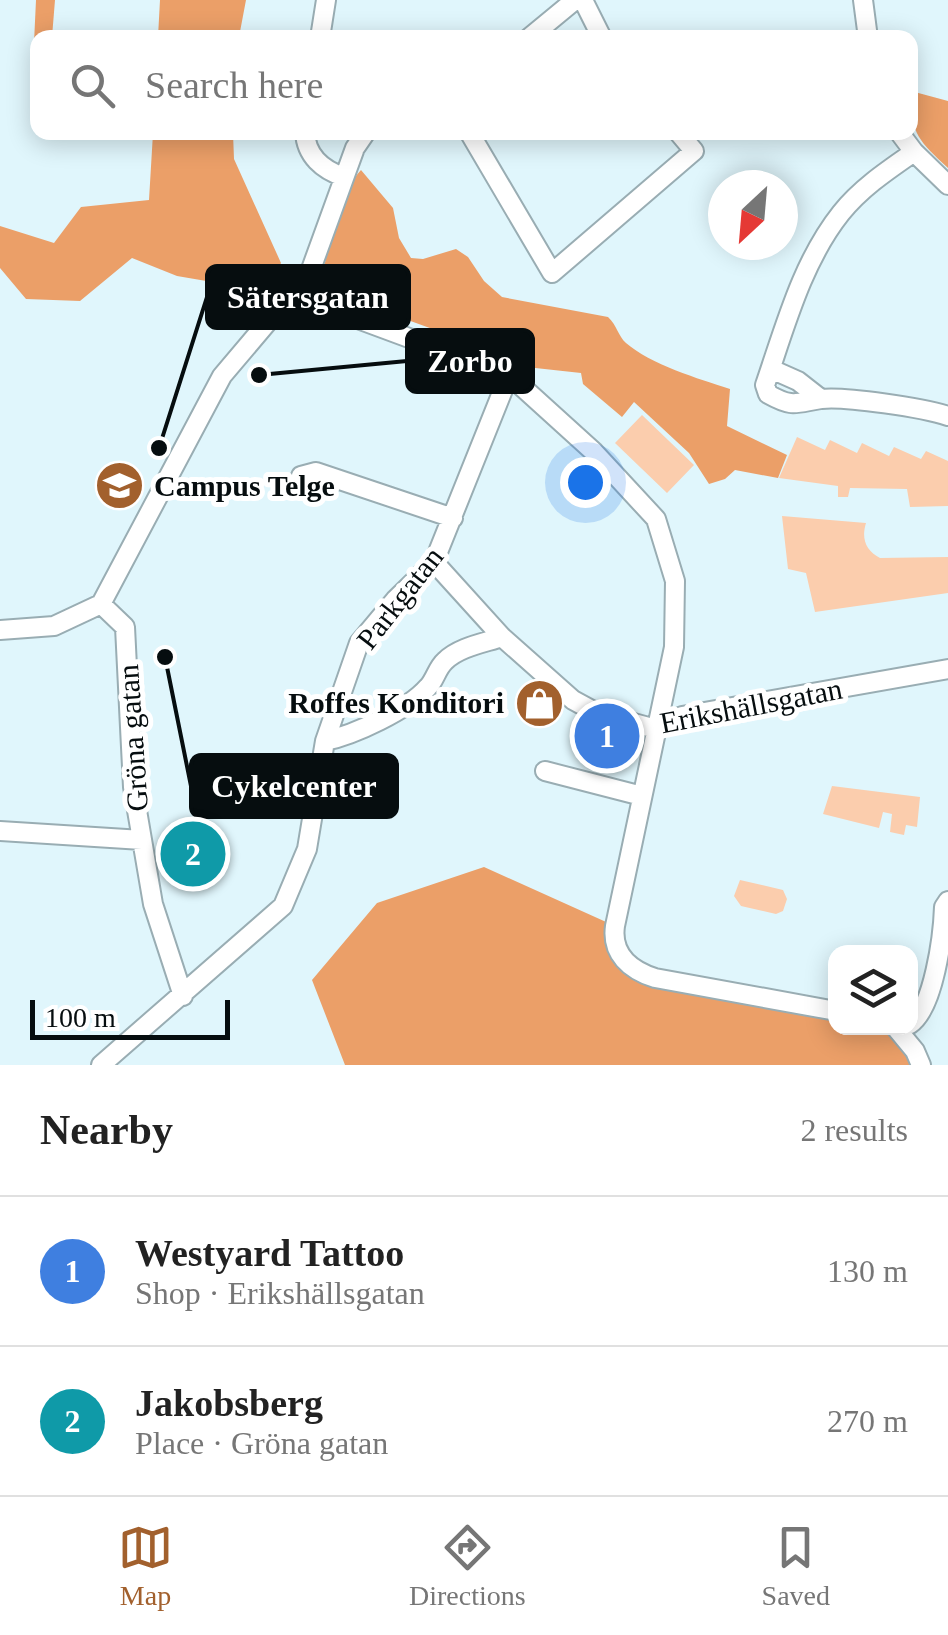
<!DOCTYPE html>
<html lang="en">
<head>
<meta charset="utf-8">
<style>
	body { margin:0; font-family:"Times New Roman",serif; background:#f2f2f2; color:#222 }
	.controls { position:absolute; right:30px; bottom:30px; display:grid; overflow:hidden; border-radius:20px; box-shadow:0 5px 25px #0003 }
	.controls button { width:90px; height:90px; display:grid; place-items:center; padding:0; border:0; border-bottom:2px solid #e0e0e0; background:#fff; color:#222; font:50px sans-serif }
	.compass { position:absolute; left:708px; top:170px; width:90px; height:90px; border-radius:50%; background:#fff; box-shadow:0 5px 25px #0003; rotate:206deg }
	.scale { position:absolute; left:30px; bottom:25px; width:200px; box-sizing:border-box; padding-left:10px; border:5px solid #060d0f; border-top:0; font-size:28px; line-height:35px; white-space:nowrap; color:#060d0f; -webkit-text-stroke:8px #fff; paint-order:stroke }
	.you { position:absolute; left:585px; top:482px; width:35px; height:35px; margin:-25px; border:8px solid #fff; border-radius:50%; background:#1a73e8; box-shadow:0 0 0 15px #1a73e833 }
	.badge { display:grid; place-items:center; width:65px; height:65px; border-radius:50%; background:#a2602d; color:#fff; font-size:32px; font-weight:700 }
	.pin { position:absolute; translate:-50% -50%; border:5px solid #fff; box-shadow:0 2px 10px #0006 }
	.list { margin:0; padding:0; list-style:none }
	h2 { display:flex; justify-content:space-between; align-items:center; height:130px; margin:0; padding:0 40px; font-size:42px }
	h2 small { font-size:32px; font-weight:400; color:#767676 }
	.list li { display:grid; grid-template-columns:65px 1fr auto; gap:30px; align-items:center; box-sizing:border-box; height:150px; padding:0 40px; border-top:2px solid #e0e0e0 }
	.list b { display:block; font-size:38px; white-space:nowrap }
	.list p { margin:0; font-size:32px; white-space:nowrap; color:#767676 }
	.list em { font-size:32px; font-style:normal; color:#767676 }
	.icon { flex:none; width:55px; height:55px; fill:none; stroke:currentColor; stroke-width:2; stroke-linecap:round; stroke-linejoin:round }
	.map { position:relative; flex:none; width:948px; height:1065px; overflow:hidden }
	.search { position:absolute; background:#fff; box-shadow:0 5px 25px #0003; left:30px; right:30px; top:30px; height:110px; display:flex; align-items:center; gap:25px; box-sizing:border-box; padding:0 35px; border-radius:20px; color:#767676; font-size:38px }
	.sheet { height:430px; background:#fff }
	nav { display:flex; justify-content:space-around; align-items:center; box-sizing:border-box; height:140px; border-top:2px solid #e0e0e0; background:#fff; font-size:28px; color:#767676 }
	nav a { display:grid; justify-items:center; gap:5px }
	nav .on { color:#a2602d }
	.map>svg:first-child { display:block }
</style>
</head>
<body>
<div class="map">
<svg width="948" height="1065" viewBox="0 0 948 1065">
	<rect width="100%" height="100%" fill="#e0f6fc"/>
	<path fill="#fbcdad" d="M642 415 694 465 667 493 615 443Z
		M797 437 825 450 830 440 857 453 862 443 889 456 894 447 921 459 926 451 948 461V506L910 507 907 489 850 488 848 497H838V486L779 478Z
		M782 516 866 523C861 539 866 551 880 558L948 557V593L815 612 806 573 788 569Z
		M832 786 920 797 917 827 906 825 904 835 890 832 892 814 883 812 879 828 823 814Z
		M740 880 783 890 787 899 783 911 776 914 741 906 734 896Z"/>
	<path fill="#eb9f68" d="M36 0H55L52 37 38 38 37 108 31 107Z
		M160 0H246L239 37H158Z
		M911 91 948 101V168C918 140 910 133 911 91Z
		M153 133H233L234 159 281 263 264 291 177 276 132 258 80 301 26 299 0 268V226L54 243 81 207 149 200Z
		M361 170 393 208 399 238 411 258 423 259 456 249 468 257 484 281 502 297 608 317C617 325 618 336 626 343 650 364 699 379 730 389L727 426 787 455 778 478 735 470 725 479 709 484 689 453 634 402 622 417 583 384 581 373 499 364 444 348 449 335 394 315 388 328 335 304 320 285C328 251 337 196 361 170Z
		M484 867 615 926 614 937 643 974 835 1011 836 1028H896L921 1065H345L312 980 377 903Z"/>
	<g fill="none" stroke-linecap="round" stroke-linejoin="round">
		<defs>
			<path id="minor" d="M583 0 602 38
				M863 0 868 38
				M320 38 326 0
				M529 38 575 0
				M305 132C306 156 323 170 344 177
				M469 132 552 273 694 151 678 132
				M899 132 914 152 948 185
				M914 152C888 170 861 188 841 213 802 262 785 327 765 385L768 394C793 408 795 403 821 399 844 396 925 408 948 416
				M293 295 509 375 594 452 656 519 675 581 674 647 615 926C611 954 630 970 655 978L836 1011
				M771 369 798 381 821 399
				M301 476 316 472 453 518
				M434 562 502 637 573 700 597 713 656 729 682 716 948 669
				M101 604 125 627 133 787 153 904 183 996
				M0 630 54 626 101 604 222 376 310 272 355 148 366 132
				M325 741C354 735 408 710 428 687 435 680 437 668 445 661 459 647 484 643 502 637
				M545 771 642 796
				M0 831 142 840
				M910 1024C934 1008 943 935 944 907L948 901
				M896 1028 915 1051 921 1065
				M101 1065 283 906 307 849 325 741 359 643 395 600 434 562 509 375"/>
		</defs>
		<use href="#minor" stroke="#99adb3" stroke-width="22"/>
		<use href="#minor" stroke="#fff" stroke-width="18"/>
	</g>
	<defs>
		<symbol id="university-disc" viewBox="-11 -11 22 22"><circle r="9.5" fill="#a2602d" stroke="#fff"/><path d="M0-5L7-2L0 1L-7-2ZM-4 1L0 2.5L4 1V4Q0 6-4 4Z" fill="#fff"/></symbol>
		<symbol id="shop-disc" viewBox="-11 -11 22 22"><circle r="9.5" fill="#a2602d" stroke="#fff"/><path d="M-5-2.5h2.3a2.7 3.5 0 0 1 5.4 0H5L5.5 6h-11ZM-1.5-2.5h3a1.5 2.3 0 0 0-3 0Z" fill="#fff"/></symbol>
	</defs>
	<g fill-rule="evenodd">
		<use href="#university-disc" x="92" y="458" width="55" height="55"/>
		<use href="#shop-disc" x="512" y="676" width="55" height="55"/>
	</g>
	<g text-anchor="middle" stroke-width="10" stroke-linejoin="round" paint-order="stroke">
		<g font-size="30" font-weight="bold" fill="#060d0f" stroke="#fff" text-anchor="start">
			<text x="154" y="496">Campus Telge</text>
			<text x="504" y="713" text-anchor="end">Roffes Konditori</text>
		</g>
		<g font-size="30" fill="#060d0f" stroke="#fff">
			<text transform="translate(400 598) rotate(-52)" y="10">Parkgatan</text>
			<text transform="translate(751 706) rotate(-11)" y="10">Erikshällsgatan</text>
			<text transform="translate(133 738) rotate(-94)" y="10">Gröna gatan</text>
		</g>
	</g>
	<path fill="none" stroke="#060d0f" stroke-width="4" d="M159 448L207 297M259 375L407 361M165 657L191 786"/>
	<g fill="#060d0f" stroke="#fff" stroke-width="4">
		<circle cx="159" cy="448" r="10"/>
		<circle cx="259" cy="375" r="10"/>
		<circle cx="165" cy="657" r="10"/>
	</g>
	<g fill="#060d0f" stroke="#060d0f" stroke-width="4">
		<rect x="207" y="266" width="202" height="62" rx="10"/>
		<rect x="407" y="330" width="126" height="62" rx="10"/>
		<rect x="191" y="755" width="206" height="62" rx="10"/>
	</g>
	<g font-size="32" text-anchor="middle" font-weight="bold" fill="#fff">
		<text x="308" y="308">Sätersgatan</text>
		<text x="470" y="372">Zorbo</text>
		<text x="294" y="797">Cykelcenter</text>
	</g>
</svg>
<div class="controls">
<button><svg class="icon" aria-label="layers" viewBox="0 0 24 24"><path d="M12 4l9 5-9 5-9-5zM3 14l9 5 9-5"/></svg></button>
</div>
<svg class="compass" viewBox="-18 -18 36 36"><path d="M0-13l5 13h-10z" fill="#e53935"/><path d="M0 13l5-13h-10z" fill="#767676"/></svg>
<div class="scale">100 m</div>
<div class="you"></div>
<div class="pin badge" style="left:607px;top:736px;background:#3f7fe0">1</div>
<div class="pin badge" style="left:193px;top:854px;background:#0f9aa8">2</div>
<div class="search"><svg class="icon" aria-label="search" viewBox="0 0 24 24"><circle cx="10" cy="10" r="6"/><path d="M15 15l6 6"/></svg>Search here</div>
</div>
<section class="sheet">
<h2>Nearby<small>2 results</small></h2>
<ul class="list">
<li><span class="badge" style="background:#3f7fe0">1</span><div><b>Westyard Tattoo</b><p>Shop · Erikshällsgatan</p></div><em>130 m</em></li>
<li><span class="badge" style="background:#0f9aa8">2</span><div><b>Jakobsberg</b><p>Place · Gröna gatan</p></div><em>270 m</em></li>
</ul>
</section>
<nav>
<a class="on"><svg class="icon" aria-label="map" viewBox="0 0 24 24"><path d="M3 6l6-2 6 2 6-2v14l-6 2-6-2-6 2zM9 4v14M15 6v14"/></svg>Map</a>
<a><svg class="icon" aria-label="directions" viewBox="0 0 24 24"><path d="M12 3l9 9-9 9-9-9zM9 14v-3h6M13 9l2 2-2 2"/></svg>Directions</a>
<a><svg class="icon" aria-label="saved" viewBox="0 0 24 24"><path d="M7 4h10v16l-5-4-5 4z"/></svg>Saved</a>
</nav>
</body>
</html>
